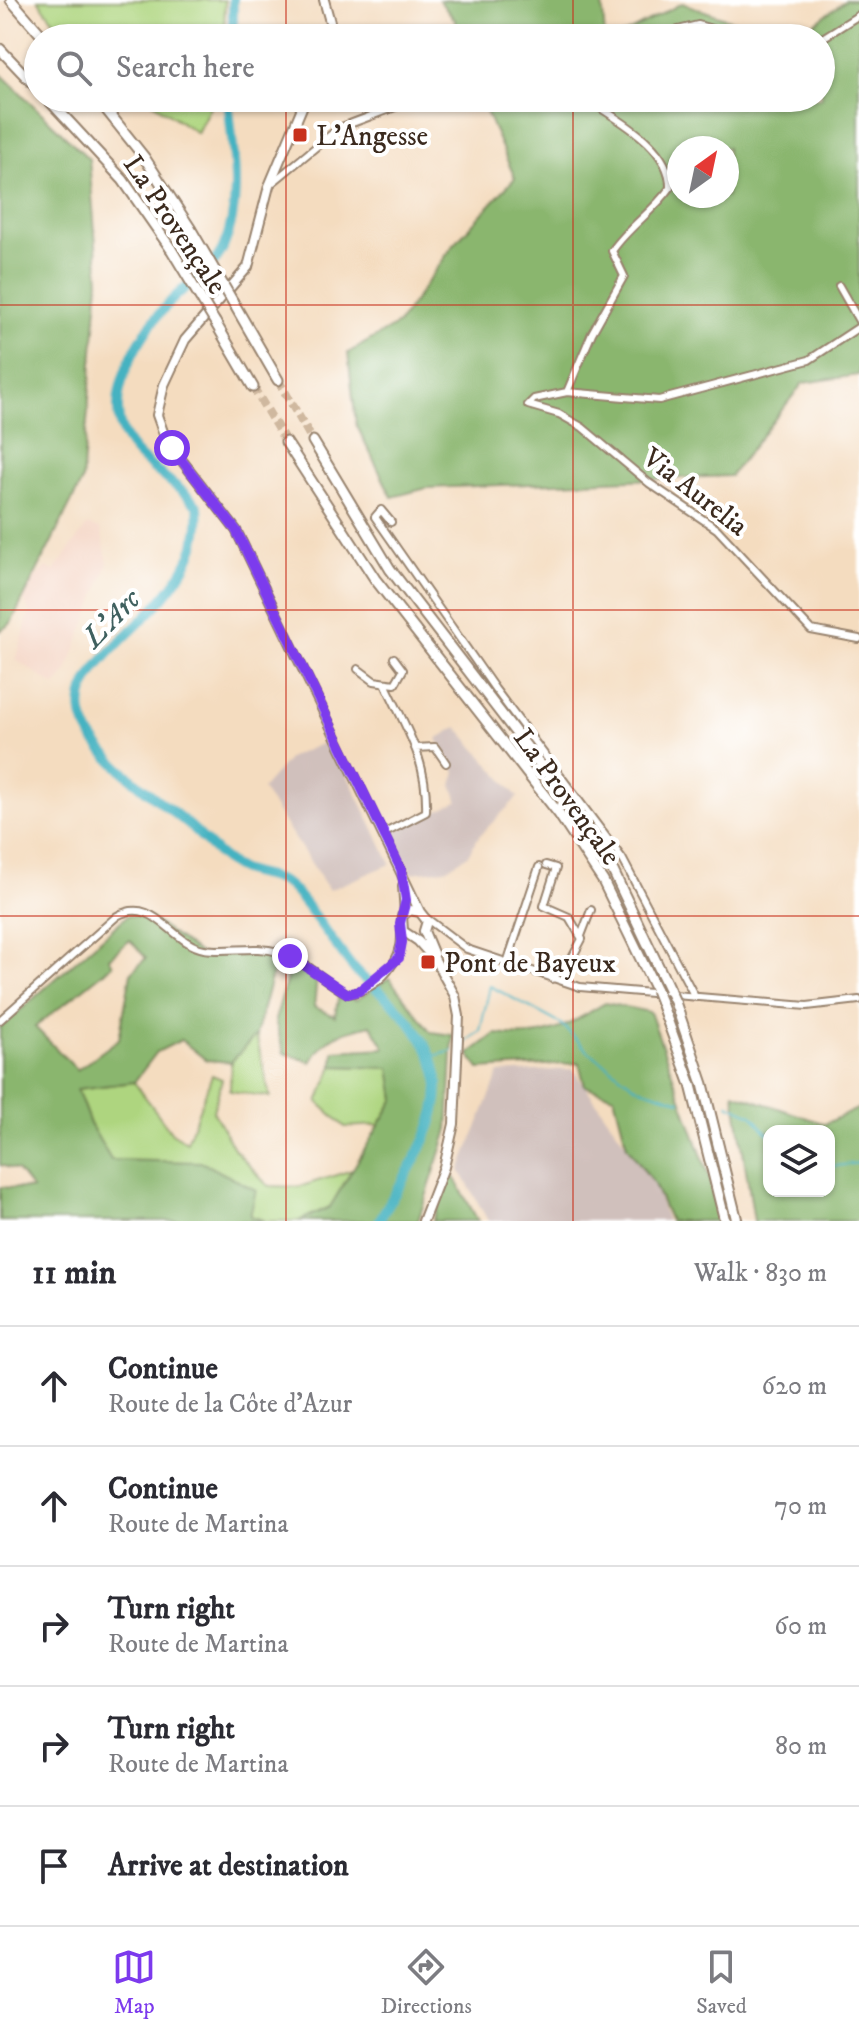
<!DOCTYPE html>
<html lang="en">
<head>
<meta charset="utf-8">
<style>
	body { margin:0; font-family:"IM FELL DW Pica",serif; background:#f2f2f3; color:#2b2b33 }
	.controls { position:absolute; right:24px; bottom:24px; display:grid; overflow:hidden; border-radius:16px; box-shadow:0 2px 6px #0004 }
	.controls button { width:72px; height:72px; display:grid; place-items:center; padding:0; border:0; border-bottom:2px solid #e1e1e2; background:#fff; color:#2b2b33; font:40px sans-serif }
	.compass { position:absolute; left:667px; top:136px; width:72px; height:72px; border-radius:50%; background:#fff; box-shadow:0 2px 6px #0004; rotate:33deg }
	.stop { position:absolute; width:24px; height:24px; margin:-18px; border:6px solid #7c3aed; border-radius:50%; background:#fff }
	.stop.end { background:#7c3aed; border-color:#fff; box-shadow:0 2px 8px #0008 }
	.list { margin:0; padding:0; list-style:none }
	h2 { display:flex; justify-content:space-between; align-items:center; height:104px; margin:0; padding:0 32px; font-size:34px }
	h2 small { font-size:26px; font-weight:400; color:#7c7c81 }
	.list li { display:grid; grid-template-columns:52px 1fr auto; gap:24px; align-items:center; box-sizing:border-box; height:120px; padding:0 32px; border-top:2px solid #e1e1e2 }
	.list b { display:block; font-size:30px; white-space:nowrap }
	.list p { margin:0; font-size:26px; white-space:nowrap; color:#7c7c81 }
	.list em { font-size:26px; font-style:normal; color:#7c7c81 }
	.icon { flex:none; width:44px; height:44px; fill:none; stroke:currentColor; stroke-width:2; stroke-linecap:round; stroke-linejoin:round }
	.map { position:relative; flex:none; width:859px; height:1221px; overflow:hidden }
	.search { position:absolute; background:#fff; box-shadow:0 2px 6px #0004; left:24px; right:24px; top:24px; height:88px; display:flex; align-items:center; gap:20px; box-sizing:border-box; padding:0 28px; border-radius:44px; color:#7c7c81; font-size:30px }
	.sheet { height:704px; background:#fff }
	nav { display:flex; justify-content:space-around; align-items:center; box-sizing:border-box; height:112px; border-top:2px solid #e1e1e2; background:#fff; font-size:22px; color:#7c7c81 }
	nav a { display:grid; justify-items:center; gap:4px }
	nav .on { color:#7c3aed }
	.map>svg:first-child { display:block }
</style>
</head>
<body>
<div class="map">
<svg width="859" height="1221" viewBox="0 0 859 1221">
	<rect width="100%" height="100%" fill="#fff"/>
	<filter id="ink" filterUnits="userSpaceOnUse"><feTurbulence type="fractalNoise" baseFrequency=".0125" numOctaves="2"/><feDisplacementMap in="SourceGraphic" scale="16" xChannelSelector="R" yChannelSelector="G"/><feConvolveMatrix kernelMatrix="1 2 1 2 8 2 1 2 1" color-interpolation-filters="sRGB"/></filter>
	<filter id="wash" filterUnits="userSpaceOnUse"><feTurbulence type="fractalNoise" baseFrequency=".006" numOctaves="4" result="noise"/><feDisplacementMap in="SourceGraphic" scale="32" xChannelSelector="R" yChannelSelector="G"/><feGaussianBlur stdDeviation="1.8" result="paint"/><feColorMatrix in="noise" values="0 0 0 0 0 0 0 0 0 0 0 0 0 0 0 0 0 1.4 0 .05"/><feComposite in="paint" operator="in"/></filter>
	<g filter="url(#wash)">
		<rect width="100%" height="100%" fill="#f4dcbf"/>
		<path fill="#f4d3c1" d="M87 525 101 529 108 563 72 659 64 677 55 686 16 660 30 612 20 592 46 567 54 571Z"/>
		<path fill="#d0c0bc" d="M457 727 518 797 479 836 468 855 446 869 411 873 391 833 458 801 452 785 456 772 437 739Z
			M330 740 391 864 329 890 262 789 290 757Z
			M573 1069 654 1184 667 1221H488L460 1170 499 1073Z"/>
		<path fill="#aed57f" stroke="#74804e" stroke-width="2" d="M38 0H225L224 38H67Z
			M146 98H214L197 133Z
			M256 1035 270 1097 230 1091 231 1062Z
			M333 1066 391 1068 395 1099 379 1125 345 1127 318 1102Z
			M212 1075 222 1079 213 1111 235 1150 268 1186 299 1187 352 1170 330 1207 299 1221H266L250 1216 201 1163 110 1160 90 1124 77 1089 134 1082 172 1133 187 1142Z"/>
		<path fill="#8ab66e" stroke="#627046" stroke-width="2" fill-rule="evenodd" d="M439 0H602L605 38H460L455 20Z
			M846 0H859V375L803 383 730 476 427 488 392 497 356 424 348 353 398 324 455 243 515 178 480 98H821V38H794ZM679 148H727V196H679Z
			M682 3 782 38H617Z
			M0 73 89 159 99 281 82 481 11 623 0 631Z
			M128 915 150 918 200 954 241 953 276 958 256 1035 231 1062 206 1060 181 1040 157 1052 134 1082 77 1089 90 1124 111 1160 201 1162 256 1190 250 1216 266 1221H0V1187L32 1189 17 1170 0 1165V1028ZM130 940 146 958 131 973 119 1039 77 1070 35 1027 113 965 109 958Z
			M292 961 317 977 314 1007 335 1016 339 993 356 1000 389 978 431 1032 453 1035 448 1130 418 1221H299L330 1207 395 1099 390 1068 333 1066 334 1051 385 1048 371 1025C344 1031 325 1035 311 1062L284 1053 275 1020Z
			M605 1003 650 1012 709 1176 718 1221H670L654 1184 627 1146 614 1096 585 1086 579 1063 479 1069 469 1054 495 1034C547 1040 561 1029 605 1003Z
			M734 1093 825 1124 859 1108V1221H754ZM769 1131H829V1191H769Z
			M453 1175 478 1221H433L447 1178Z"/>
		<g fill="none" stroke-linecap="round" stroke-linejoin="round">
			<path stroke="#45b2c1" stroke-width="2" d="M462 1045 480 1031 490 986 561 1024 588 1051 635 1086 680 1101
				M430 1057 453 1051
				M728 1104 752 1115 769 1135
				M829 1167 859 1163"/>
			<path stroke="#45b2c1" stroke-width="10" d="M233 0V38
				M228 98C232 147 244 201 223 248 213 270 188 283 172 300 140 332 100 397 127 441 144 468 178 482 198 507 207 607 70 648 82 714 88 753 161 800 190 826 207 841 219 859 240 869 255 876 272 875 286 884 302 894 339 952 354 969 363 980 376 987 386 997 408 1016 437 1053 438 1084 439 1134 401 1179 379 1221"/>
		</g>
	</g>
	<g filter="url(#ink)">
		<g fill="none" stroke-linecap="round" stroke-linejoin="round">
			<path stroke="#cfb89f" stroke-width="9" stroke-dasharray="9 4.5" stroke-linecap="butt" d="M278 380 313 441
				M253 387 286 442"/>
			<defs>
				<path id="minor" d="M646 38 698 25 743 38
					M821 39 859 15
					M272 183 339 128 419 98
					M839 286 859 321
					M859 327 809 360 659 400 567 392 534 399 528 405 559 414 582 427 649 483 717 529 811 630 859 639
					M567 392 592 333 624 276 612 251C628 227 653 212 670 188 672 146 614 118 585 98
					M391 522 381 510 375 517 495 689 622 858 695 997
					M358 669 374 681 395 684 403 670 394 658
					M415 748 435 747 446 763
					M385 833 426 812C428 760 406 729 385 683
					M546 865 556 868 544 906 569 917 582 939 571 960 552 979
					M426 918 467 949 580 987 807 1006 859 1000
					M581 936 591 910
					M507 963 539 867
					M0 1020 117 916C154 895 171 943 204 949 229 953 253 945 279 952 306 959 323 982 348 994 380 989 404 960 401 929"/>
				<path id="major" d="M324 0 330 22 327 38
					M306 98 269 186 248 267 185 340 164 385 157 415 166 440 236 530 420 912
					M403 886 405 913
					M424 931 434 955
					M423 1221 444 1167 454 1124 459 1016 455 996 435 960 418 941 403 931 402 916 410 910 420 912 427 921 424 931"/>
				<path id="highway" d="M11 0 44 38
					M0 49 38 89
					M47 98 123 180 171 249
					M97 98 144 157 190 228
					M233 302 278 380
					M215 322 253 387
					M313 441 390 569 569 802 613 871 670 991
					M286 442 375 579 559 814 603 881 656 990
					M660 1000 691 1085 725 1221
					M675 1002 703 1084 737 1221"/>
			</defs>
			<use href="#minor" stroke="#98836e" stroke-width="10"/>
			<use href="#major" stroke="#98836e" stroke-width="12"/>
			<use href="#highway" stroke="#98836e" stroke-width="13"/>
			<use href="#minor" stroke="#fff" stroke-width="6"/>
			<use href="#major" stroke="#fff" stroke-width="8"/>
			<use href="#highway" stroke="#fff" stroke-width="9"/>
			<defs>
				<path id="highway-bridge" d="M190 228 233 302
					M171 249 215 322
					M656 990 660 1000
					M670 991 675 1002"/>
			</defs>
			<use href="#highway-bridge" stroke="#98836e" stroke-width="13" stroke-linecap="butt"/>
			<use href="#highway-bridge" stroke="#fff" stroke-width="9"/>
		</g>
	</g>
	<g fill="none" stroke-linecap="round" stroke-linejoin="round" filter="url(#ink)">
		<path stroke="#7c3aed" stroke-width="10" d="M172 448 236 530 401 869 406 900 400 923 402 942 399 958 359 991 348 994 290 956"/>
	</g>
	<path fill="none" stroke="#c8321e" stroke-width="2" stroke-opacity="0.55" d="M286 0V38M573 0V38M286 98V1221M573 98V1221M0 305H859M0 610H859M0 916H859"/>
	<g fill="#c8321e" stroke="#fff" stroke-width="3">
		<rect x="292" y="127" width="16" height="16" rx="4"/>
		<rect x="420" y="954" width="16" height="16" rx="4"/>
	</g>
	<g text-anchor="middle" stroke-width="8" stroke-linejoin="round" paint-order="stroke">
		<g font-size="28" fill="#3b2a1e" stroke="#fff" text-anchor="start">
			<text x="316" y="145">L'Angesse</text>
			<text x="444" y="972">Pont de Bayeux</text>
		</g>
		<g font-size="28" fill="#3b2a1e" stroke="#fff">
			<text transform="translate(176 224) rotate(56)" y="10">La Provençale</text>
			<text transform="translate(696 491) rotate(38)" y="10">Via Aurelia</text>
			<text transform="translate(568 796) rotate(54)" y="10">La Provençale</text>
		</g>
		<g font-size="30" font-style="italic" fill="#3f605f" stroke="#fff">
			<text transform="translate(111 618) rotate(-46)" y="10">L'Arc</text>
		</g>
	</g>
</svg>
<div class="controls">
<button><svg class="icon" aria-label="layers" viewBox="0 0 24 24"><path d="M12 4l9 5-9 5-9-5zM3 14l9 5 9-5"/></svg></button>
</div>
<svg class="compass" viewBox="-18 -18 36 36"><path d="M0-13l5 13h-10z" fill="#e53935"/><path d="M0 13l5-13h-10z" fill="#7c7c81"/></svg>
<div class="stop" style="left:172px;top:448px"></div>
<div class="stop end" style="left:290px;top:956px"></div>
<div class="search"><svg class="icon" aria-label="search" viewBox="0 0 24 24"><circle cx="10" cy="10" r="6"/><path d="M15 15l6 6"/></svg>Search here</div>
</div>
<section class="sheet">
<h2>11 min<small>Walk · 830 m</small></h2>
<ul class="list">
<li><svg class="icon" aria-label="ahead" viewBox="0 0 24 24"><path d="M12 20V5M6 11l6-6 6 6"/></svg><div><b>Continue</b><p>Route de la Côte d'Azur</p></div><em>620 m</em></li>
<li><svg class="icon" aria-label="ahead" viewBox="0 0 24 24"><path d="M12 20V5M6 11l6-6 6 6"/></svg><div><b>Continue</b><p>Route de Martina</p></div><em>70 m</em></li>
<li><svg class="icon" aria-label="right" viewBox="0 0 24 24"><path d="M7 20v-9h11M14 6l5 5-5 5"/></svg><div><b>Turn right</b><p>Route de Martina</p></div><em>60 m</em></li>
<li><svg class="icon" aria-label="right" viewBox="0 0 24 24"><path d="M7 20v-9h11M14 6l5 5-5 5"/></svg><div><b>Turn right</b><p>Route de Martina</p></div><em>80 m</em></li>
<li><svg class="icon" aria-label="arrive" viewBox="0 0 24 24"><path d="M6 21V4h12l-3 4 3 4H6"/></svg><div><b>Arrive at destination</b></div></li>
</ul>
</section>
<nav>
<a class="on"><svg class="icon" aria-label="map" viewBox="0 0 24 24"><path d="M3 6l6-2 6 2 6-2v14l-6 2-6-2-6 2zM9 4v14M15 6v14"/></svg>Map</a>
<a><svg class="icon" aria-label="directions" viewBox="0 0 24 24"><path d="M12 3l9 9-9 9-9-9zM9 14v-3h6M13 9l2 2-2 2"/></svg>Directions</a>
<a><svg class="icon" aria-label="saved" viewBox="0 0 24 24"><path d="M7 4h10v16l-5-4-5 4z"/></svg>Saved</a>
</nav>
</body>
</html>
